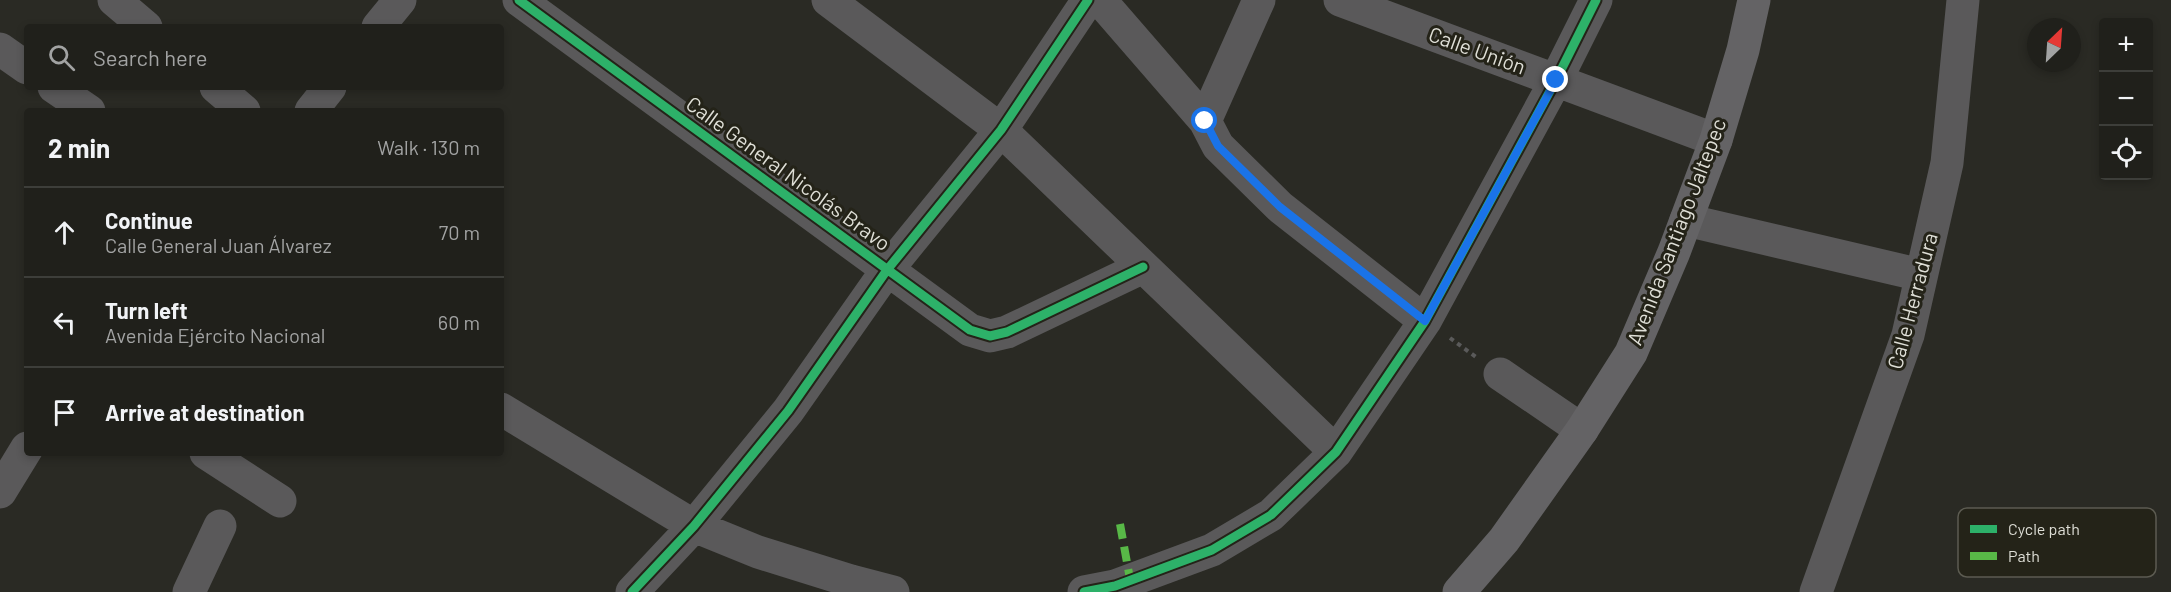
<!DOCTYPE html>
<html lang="en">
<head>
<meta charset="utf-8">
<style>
	body { margin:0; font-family:Barlow,sans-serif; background:#2d2d28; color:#f1f3f6 }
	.controls { position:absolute; right:18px; top:18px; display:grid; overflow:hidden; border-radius:6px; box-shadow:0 3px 9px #0003 }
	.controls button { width:54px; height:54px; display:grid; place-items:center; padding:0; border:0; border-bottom:2px solid #3d3e3a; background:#20201b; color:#f1f3f6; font:30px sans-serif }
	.compass { position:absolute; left:2027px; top:18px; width:54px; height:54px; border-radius:50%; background:#20201b; box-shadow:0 3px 9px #0003; rotate:25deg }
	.stop { position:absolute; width:18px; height:18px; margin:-14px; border:4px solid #1a73e8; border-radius:50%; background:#fff }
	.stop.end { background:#1a73e8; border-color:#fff; box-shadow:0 2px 6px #0008 }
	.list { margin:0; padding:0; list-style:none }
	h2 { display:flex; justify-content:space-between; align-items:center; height:78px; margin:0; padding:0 24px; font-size:26px }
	h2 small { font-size:20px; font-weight:400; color:#a2a3a3 }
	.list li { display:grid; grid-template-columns:39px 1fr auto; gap:18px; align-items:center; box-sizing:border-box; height:90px; padding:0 24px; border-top:2px solid #3d3e3a }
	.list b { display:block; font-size:22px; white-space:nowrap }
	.list p { margin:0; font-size:20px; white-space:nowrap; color:#a2a3a3 }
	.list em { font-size:20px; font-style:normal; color:#a2a3a3 }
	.icon { flex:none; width:33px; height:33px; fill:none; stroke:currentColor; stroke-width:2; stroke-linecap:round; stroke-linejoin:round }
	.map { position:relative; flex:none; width:2171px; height:592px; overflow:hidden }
	.search { position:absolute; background:#20201b; box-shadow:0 3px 9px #0003; left:24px; top:24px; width:480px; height:66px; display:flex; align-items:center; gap:15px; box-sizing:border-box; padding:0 21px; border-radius:6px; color:#a2a3a3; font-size:22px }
	.panel { position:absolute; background:#20201b; box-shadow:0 3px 9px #0003; left:24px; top:108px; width:480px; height:348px; border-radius:6px }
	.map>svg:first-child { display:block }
</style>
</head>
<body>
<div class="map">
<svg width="2171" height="592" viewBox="0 0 2171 592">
	<rect width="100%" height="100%" fill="#2a2a24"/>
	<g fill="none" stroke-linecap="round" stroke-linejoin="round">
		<path stroke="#5a5a5a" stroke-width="4" stroke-dasharray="4.5 4.5" stroke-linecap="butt" d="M1450 338 1476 357"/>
		<path stroke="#5a595a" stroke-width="33" d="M114 0 146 27
			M519 0 970 330 990 336 1007 332 1143 267
			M828 0 1001 130 1336 452
			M1100 0 1205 121 1218 146 1280 207 1425 321
			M1340 0 1716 140
			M378 27 400 0
			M0 49 27 68
			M54 87 89 111
			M216 87 244 111
			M311 111 330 87
			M1205 121 1259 0
			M1686 220 1921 275
			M1500 374 1582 430
			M501 409 694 526 758 552 851 581 893 592
			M206 453 280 501
			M0 492 27 448
			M189 592 220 526
			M632 592 694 526 788 411 887 270 1001 130 1088 0
			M1084 592 1115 586 1212 550 1271 515 1336 452 1425 321 1556 80 1596 0
			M1816 592 1908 335 1947 163 1963 0"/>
		<path stroke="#646365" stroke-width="33" d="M1459 592 1504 540 1582 430 1631 353 1674 252 1716 140 1743 50 1754 0"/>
		<path stroke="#58b947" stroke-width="8" stroke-dasharray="15 8" stroke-linecap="butt" d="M1120 524 1130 579"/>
		<defs>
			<path id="cycleway" d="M519 0 970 330 990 336 1007 332 1143 267
				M632 592 694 526 788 411 887 270 1001 130 1088 0
				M1084 592 1115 586 1212 550 1271 515 1336 452 1425 321 1556 80 1596 0"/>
		</defs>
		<use href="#cycleway" stroke="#242318" stroke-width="13"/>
		<use href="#cycleway" stroke="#2db169" stroke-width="9"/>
	</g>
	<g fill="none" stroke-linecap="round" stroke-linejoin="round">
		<path stroke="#1a73e8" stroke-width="8" d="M1205 121 1218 146 1280 207 1425 321 1556 80"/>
	</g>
	<g text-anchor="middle" stroke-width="6" stroke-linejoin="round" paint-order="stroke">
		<g font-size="21" fill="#deded6" stroke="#242318">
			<text transform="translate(1477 51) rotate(20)" y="7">Calle Unión</text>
			<text transform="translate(788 174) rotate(36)" y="7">Calle General Nicolás Bravo</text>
			<text transform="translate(1677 232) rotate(-69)" y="7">Avenida Santiago Jaltepec</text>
			<text transform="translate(1913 301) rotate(-75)" y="7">Calle Herradura</text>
		</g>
	</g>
	<rect x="1958" y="508" width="198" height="69" rx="9" fill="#242318" stroke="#5c5b51" stroke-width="1.5"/>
	<rect x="1970" y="525" width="27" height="8" fill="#2db169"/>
	<rect x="1970" y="552" width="27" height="8" fill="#58b947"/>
	<g font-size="16" fill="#deded6">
		<text x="2008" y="535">Cycle path</text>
		<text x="2008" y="562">Path</text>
	</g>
</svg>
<div class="controls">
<button>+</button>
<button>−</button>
<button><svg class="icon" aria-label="locate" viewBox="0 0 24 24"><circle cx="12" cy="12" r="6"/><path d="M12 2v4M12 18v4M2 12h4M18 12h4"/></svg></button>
</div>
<svg class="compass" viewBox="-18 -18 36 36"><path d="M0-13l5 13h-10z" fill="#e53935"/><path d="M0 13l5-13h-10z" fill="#a2a3a3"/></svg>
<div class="stop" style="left:1205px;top:121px"></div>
<div class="stop end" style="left:1556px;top:80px"></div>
<div class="search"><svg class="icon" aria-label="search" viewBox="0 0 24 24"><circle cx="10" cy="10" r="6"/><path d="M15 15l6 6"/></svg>Search here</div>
<section class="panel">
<h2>2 min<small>Walk · 130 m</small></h2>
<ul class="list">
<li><svg class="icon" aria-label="ahead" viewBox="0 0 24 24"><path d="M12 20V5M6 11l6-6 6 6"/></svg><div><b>Continue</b><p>Calle General Juan Álvarez</p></div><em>70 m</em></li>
<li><svg class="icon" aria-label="left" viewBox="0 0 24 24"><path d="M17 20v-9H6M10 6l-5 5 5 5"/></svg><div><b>Turn left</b><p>Avenida Ejército Nacional</p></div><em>60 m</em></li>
<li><svg class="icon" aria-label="arrive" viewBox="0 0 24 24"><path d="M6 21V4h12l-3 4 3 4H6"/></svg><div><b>Arrive at destination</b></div></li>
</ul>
</section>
</div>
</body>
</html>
